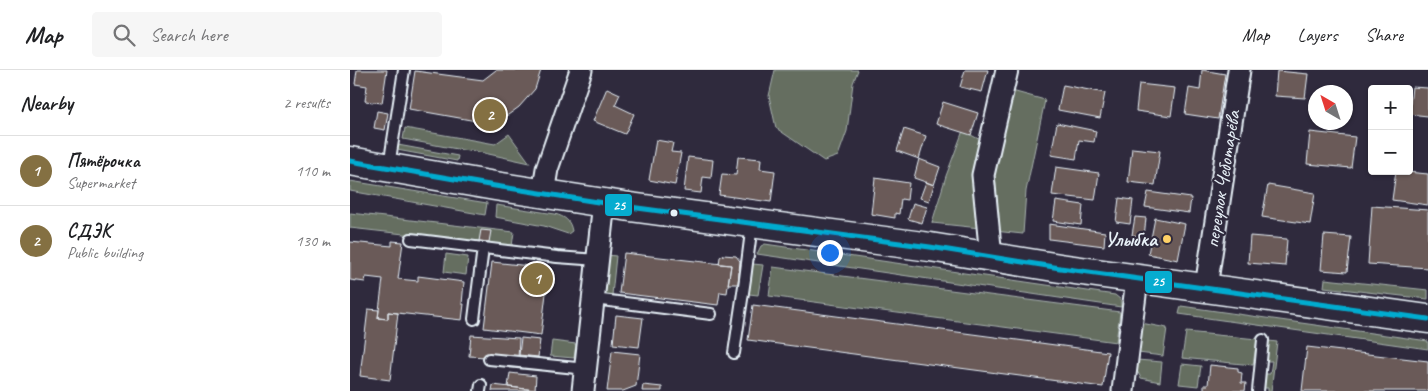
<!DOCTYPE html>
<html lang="en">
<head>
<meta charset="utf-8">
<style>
	body { margin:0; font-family:Caveat,sans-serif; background:#f6f6f6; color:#202124 }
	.controls { position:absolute; right:15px; top:15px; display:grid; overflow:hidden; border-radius:5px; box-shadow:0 1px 4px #0004 }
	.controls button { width:45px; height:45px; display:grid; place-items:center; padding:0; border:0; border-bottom:1px solid #e0e0e0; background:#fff; color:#202124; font:25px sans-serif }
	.compass { position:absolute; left:958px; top:15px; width:45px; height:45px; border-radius:50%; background:#fff; box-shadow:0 1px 4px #0004; rotate:321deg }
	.you { position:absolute; left:479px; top:182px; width:18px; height:18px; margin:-12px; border:4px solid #fff; border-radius:50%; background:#1a73e8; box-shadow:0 0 0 8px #1a73e833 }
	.badge { display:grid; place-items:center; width:32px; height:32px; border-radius:50%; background:#847042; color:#fff; font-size:16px; font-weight:700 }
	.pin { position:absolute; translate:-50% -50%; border:2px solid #fff; box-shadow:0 1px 5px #0006 }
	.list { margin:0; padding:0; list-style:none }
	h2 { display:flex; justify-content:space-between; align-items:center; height:65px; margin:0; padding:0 20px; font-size:21px }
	h2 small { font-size:16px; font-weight:400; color:#757577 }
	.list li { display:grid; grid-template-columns:32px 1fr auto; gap:15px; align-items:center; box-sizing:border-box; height:70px; padding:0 20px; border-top:1px solid #e0e0e0 }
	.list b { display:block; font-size:19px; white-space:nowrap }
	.list p { margin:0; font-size:16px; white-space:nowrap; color:#757577 }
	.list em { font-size:16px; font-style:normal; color:#757577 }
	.icon { flex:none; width:28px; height:28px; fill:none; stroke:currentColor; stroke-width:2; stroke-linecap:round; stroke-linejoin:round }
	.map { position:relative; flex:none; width:1078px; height:321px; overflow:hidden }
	header { display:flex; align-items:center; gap:30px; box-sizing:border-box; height:70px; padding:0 25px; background:#fff; border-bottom:1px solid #e0e0e0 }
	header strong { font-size:24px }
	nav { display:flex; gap:28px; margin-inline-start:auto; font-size:18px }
	.search { width:350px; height:45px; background:#f6f6f6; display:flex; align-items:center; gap:12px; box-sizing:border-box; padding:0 18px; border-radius:5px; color:#757577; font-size:19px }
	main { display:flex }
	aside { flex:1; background:#fff }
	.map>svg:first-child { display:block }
</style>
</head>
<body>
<header>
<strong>Map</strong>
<div class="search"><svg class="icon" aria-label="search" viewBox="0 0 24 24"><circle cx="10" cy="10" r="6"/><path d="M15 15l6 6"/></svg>Search here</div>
<nav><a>Map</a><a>Layers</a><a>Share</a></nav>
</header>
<main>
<aside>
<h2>Nearby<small>2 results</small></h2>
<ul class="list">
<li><span class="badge">1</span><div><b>Пятёрочка</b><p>Supermarket</p></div><em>110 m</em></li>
<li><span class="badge">2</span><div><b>СДЭК</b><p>Public building</p></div><em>130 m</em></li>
</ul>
</aside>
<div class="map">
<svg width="1078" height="321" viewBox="0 0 1078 321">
	<rect width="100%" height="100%" fill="#2f2a3d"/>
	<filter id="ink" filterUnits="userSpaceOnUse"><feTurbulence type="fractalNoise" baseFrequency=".02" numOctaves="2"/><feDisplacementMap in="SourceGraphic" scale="10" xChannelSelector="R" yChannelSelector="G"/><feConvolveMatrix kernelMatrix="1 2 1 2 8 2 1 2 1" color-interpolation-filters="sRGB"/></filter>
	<g filter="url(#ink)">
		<path fill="#656e61" stroke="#a6b0ac" d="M425 0H508L503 13 497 61 488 86 474 91 426 58 419 26Z
			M662 21 695 30 676 121 673 164 644 161 640 104Z
			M55 58 145 74 159 64 180 93 120 80 118 81 53 69Z
			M614 58 621 65 634 72 630 158 582 153 596 106Z
			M48 75 108 86 107 91 47 80Z
			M0 111 137 133 135 145 0 121Z
			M146 135 205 144C215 147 220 150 222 161L218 164 194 156 145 147Z
			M0 143 164 162 162 176 0 158Z
			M415 174 765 225 771 230V237L407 184 411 176Z
			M96 184 118 187 116 205 94 202Z
			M257 185 266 186 262 225 252 224Z
			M403 194 413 195 408 225 399 224Z
			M423 197 770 242 766 272 419 226Z
			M975 209 1078 220V229L974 217Z
			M831 236 1078 271V279L829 244Z
			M791 253 817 258 813 286 788 283Z
			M836 262 907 269 903 295 832 288Z
			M202 271 226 274 224 288 200 286Z
			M919 271 927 272 921 321H918V318H913L915 304H920L922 291H916Z
			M787 290 812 292 810 312 791 308 786 299Z
			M832 294 851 296 848 316 829 314Z"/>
		<path fill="#6a5a58" stroke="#e8f1f8" d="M7 0H37L32 33 15 31 17 16 5 14Z
			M146 0H191L185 19 169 37 158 45 132 52 59 39 65 1 133 10Z
			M615 0H638L632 22 610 17Z
			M852 0 875 4 868 49 835 44 839 18 850 20Z
			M927 1 958 4 955 28 925 26Z
			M789 14 825 18 821 46 786 41Z
			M713 15 755 23 750 48 708 40Z
			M1062 17 1078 18V46L1059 44Z
			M257 18 270 24 265 35 284 44 275 64 243 51Z
			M593 32 628 43 621 65 586 54Z
			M27 41 38 43 35 60 24 58Z
			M707 53 746 61 744 72 729 70 726 89 701 85Z
			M554 59 576 66 569 89 547 81Z
			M960 62 1005 67 1001 98 957 94Z
			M306 70 323 73 321 82 331 83 325 115 299 110Z
			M782 78 810 81 805 115 778 112Z
			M338 87 363 90 361 108 353 107 351 123 334 121Z
			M388 87 411 89 410 99 425 101 421 132 369 125 372 104 386 105Z
			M569 89 590 97 584 115 564 108Z
			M706 97 749 103 745 130 702 125Z
			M1046 101 1078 104V135L1042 130Z
			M525 108 559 113 557 130 551 129 549 144 545 143V148L521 144Z
			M576 112 584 115 579 131 570 128Z
			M918 115 965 123 960 154 912 147Z
			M798 122 841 128 839 143 795 137Z
			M769 128 783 130 780 154 766 152Z
			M706 131 733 135 731 155 703 151Z
			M563 133 577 137 572 153 558 149Z
			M1022 136 1078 140V198L1018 194Z
			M785 147 796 148 794 167 782 165Z
			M805 148 835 154 828 190 798 184Z
			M699 154 755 162 754 176 699 169Z
			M131 160 141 161 139 172 129 171Z
			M974 165 1001 167 997 202 971 200Z
			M900 166 937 169 935 196 898 193Z
			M42 171 53 172 48 209 68 211V206L114 212 112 234H114L112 250 38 242V249L28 248 33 209 16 207 15 212 0 210V172L42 176Z
			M274 183 381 195 377 223 370 222 368 235 269 223Z
			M373 185 386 186 390 191 388 214H378L381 195 369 194 370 187Z
			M142 192 199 198 191 265 134 258Z
			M403 235 758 282 753 317 398 270Z
			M18 239 29 240 28 248 38 249V242L48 243 40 310 10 306Z
			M266 245 293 248 289 277 263 274Z
			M121 265 169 268 168 289 119 286Z
			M171 268 190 270 188 287 169 285Z
			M957 277 1078 291V321H952Z
			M262 281 290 284 286 316 273 321H257Z
			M860 295 888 298V302L892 303 891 313H896L895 321H854V315H858Z
			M160 303 186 306 185 320 158 317Z
			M143 315 185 320V321H142Z
			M293 315 312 317V321H292Z"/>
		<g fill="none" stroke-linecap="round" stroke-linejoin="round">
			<defs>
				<path id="lane" d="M39 96 54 0
					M61 169 207 187 248 190
					M244 229 361 244
					M124 249 133 178
					M384 283 395 209 402 154
					M139 289 236 299
					M130 321 131 315
					M908 321 913 270"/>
				<path id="street" d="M193 123 197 99 231 0
					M641 187 633 105 657 0
					M856 217 889 0
					M233 321 254 132
					M773 321 787 209"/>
				<path id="secondary" d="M0 91 145 116 280 137 580 177 710 198 1078 249"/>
			</defs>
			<use href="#lane" stroke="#e8f1f8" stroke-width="14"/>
			<use href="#street" stroke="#e8f1f8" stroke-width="25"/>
			<use href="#secondary" stroke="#e8f1f8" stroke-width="31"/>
			<use href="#lane" stroke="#2f2a3d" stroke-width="10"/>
			<use href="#street" stroke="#2f2a3d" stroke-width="21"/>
			<use href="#secondary" stroke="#2f2a3d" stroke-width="28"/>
			<defs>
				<path id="bus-1" d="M0 91 145 116 280 137 580 177 710 198 1078 249"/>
			</defs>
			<use href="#bus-1" stroke="#2f2a3d" stroke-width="9"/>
			<use href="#bus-1" stroke="#06acd0" stroke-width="5"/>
		</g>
	</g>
	<circle fill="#e8f1f8" stroke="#2f2a3d" stroke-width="2" cx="324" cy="143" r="4.5"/>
	<circle fill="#ffd166" stroke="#2f2a3d" stroke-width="2" cx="817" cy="169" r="5"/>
	<g text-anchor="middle" stroke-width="4.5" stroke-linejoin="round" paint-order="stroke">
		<g font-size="20" fill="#e8f1f8" stroke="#2f2a3d">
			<text transform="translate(872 109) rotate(-81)" y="7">переулок Чеботарёва</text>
		</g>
		<g font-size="20" font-weight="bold" fill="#e8f1f8" stroke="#2f2a3d" text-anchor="end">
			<text x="807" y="176">Улыбка</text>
		</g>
	</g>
	<g stroke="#2f2a3d" stroke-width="2">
		<rect x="254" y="123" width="29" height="24" rx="5" fill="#06acd0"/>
		<rect x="794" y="200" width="29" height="24" rx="5" fill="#06acd0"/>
	</g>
	<g font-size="14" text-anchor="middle" font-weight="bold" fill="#fff">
		<text x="269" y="140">25</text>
		<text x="808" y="216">25</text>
	</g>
</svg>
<div class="controls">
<button>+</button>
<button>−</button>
</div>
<svg class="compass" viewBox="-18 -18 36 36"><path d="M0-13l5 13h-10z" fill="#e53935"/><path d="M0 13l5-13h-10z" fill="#757577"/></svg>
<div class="you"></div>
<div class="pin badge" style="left:187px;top:209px">1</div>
<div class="pin badge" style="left:140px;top:45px">2</div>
</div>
</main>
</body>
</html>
